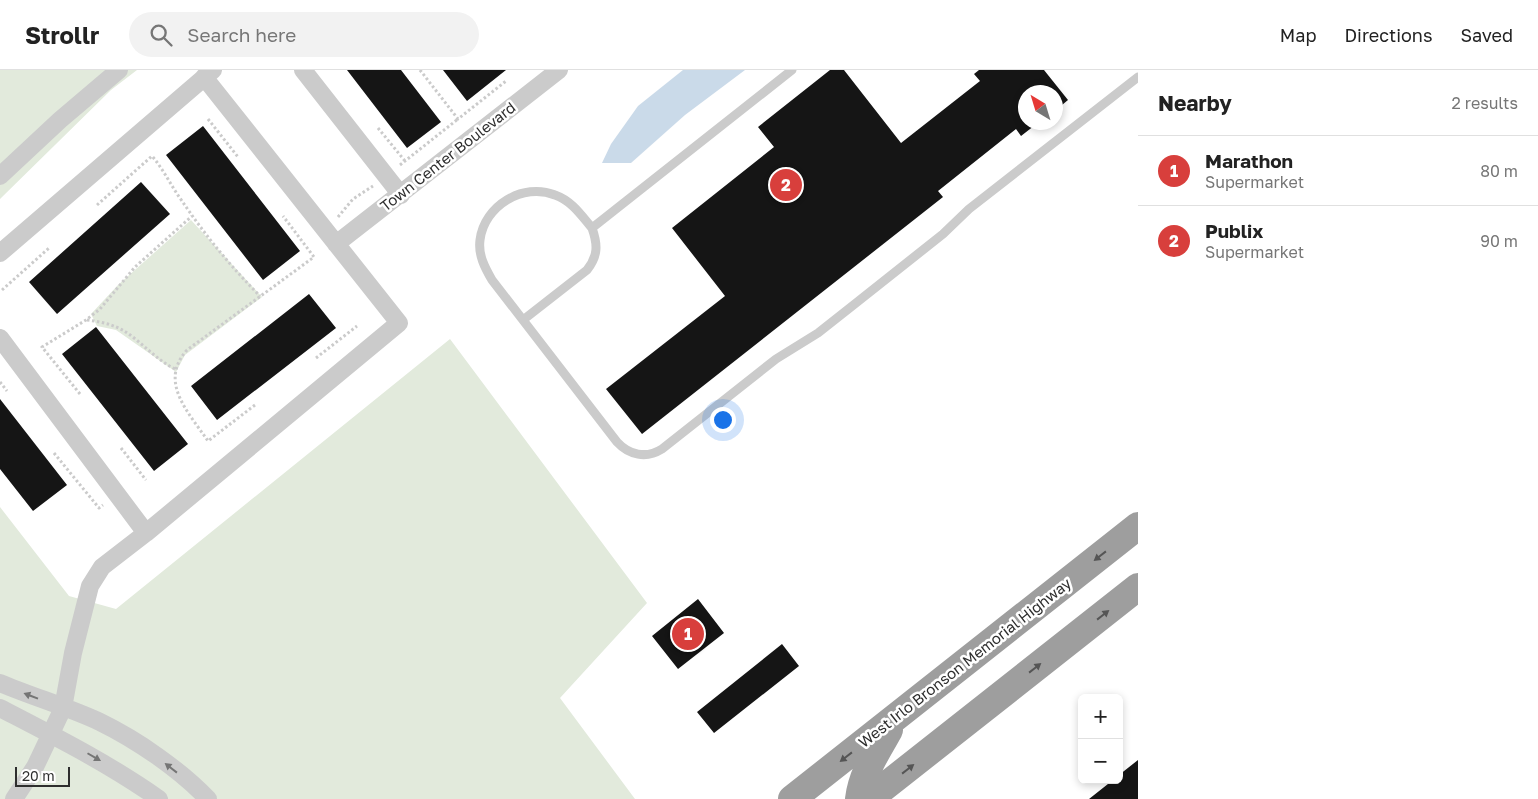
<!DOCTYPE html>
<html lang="en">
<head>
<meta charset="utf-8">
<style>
	body { margin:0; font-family:"Golos Text",sans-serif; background:#f2f2f2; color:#222 }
	.controls { position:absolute; right:15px; bottom:15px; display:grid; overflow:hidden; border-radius:8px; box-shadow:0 2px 8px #0003 }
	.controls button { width:45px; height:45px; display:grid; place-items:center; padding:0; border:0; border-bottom:1px solid #e0e0e0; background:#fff; color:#222; font:25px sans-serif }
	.compass { position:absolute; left:1018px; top:15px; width:45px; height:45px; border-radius:50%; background:#fff; box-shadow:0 2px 8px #0003; rotate:322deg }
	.scale { position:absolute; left:15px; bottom:12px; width:55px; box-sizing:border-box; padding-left:5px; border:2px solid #2e2e2e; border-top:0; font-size:14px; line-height:18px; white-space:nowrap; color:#2e2e2e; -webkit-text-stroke:4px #fff; paint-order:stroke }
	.you { position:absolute; left:722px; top:349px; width:18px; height:18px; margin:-12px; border:4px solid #fff; border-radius:50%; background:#1a73e8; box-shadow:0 0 0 8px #1a73e833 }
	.badge { display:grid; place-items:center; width:32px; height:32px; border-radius:50%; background:#d83f3c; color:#fff; font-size:16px; font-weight:700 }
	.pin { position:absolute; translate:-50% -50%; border:2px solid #fff; box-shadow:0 1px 5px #0006 }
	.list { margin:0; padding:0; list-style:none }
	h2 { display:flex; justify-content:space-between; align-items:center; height:65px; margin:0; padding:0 20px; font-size:21px }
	h2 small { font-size:16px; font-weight:400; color:#767676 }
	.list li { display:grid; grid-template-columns:32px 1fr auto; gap:15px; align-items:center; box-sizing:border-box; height:70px; padding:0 20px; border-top:1px solid #e0e0e0 }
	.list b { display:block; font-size:19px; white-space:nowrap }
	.list p { margin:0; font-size:16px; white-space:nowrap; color:#767676 }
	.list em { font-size:16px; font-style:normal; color:#767676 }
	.icon { flex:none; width:28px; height:28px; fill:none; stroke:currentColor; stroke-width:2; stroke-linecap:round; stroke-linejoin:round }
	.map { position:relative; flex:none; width:1138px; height:729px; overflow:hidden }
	header { display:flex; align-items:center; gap:30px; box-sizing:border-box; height:70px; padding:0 25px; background:#fff; border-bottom:1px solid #e0e0e0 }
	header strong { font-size:24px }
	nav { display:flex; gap:28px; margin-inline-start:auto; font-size:18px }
	.search { width:350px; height:45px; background:#f2f2f2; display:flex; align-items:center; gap:12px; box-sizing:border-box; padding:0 18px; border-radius:28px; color:#767676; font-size:19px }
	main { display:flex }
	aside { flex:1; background:#fff }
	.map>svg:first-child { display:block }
</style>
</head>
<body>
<header>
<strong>Strollr</strong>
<div class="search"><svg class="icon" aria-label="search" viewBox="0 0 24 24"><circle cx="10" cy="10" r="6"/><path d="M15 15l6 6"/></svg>Search here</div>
<nav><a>Map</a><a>Directions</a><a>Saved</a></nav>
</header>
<main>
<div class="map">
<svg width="1138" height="729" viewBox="0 0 1138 729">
	<rect width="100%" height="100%" fill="#fff"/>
	<path fill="#e2eadc" d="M0 0H137L111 20 0 129Z
		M191 150 262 227 185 285 176 302 116 260 97 256 91 244 118 215Z
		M450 269 647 533 560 628 635 729H0V437L69 526 116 539Z"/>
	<path fill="#cadae9" d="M683 0H745L685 45 631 93H602L611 74 638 36Z"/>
	<path fill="#151515" d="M347 0H401L441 52 407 78Z
		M443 0H506L467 31Z
		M830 0H844L901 73 980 11 974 4 979 0H1044L1068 30 1056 40V22H1026V52H1039L1021 66 1016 59 938 121 943 127 642 364 606 319 725 226 672 158 774 77 758 57Z
		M203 56 300 181 263 210 166 85Z
		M141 112 170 144 57 244 29 212Z
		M309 224 336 258 217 350 191 316Z
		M96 257 188 374 154 401 62 284Z
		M0 329 67 415 33 441 0 399Z
		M698 529 724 563 678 599 652 566Z
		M782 574 799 596 714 663 697 642Z
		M1138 690V729H1089L1113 710H1119V705Z"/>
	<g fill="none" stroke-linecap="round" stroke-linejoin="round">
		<path stroke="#cbcbcb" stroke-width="3" stroke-dasharray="2.5 2.5" stroke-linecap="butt" d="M420 0 458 49 506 11
			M208 49 238 87
			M378 58 405 91
			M400 95 458 49
			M97 135 152 86C164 100 171 116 182 131 205 165 231 197 260 226
			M338 147 353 129 373 116
			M2 220 49 178
			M87 250C104 252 120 256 134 268 148 279 159 291 175 299
			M316 288 357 256
			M0 312 7 321
			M80 324 42 277 86 250 100 239 135 197 192 146
			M255 335 208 371C189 343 158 312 187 280L314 187 283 146
			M121 378 146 410
			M54 383 99 438 103 435"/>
		<path stroke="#cbcbcb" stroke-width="9" d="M792 0 592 158C581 145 572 131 555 125 523 112 484 136 480 170 478 185 485 198 492 210L617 372C629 385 646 389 662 379L776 289 818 263 856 233 943 164 969 139 1138 7
			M523 250 587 200C598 186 598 175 592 158"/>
		<path stroke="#cbcbcb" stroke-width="18" d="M303 0 401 125
			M0 106 60 50 119 0
			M336 174 559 0
			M0 183 213 0
			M0 268 146 463
			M0 613C33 627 68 637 100 652 137 670 179 699 208 729
			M0 638C54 666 108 693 159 729
			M14 729 35 697 63 638 73 583 90 516 102 497 146 463 399 253 204 7"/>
		<path stroke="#9e9e9e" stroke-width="28" d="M792 729 1138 456
			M859 729C862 703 877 682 889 660
			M869 729 1138 517"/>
	</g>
	<defs><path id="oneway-solid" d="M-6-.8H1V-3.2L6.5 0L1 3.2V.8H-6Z" transform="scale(1.25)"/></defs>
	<g fill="#555">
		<use href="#oneway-solid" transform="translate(1100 486) rotate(142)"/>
		<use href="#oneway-solid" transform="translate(1103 545) rotate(-38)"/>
		<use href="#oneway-solid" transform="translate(1035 598) rotate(-38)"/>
		<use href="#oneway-solid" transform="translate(846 687) rotate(142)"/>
		<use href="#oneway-solid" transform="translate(908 699) rotate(-38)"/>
	</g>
	<g fill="#757575">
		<use href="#oneway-solid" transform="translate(31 626) rotate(-159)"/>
		<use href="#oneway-solid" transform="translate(94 687) rotate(30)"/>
		<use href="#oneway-solid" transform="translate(171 698) rotate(-142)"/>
	</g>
	<g text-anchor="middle" stroke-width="5" stroke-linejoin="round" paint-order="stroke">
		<g font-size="15" fill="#2e2e2e" stroke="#fff">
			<text transform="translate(448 87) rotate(-38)" y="5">Town Center Boulevard</text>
			<text transform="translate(965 593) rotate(-38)" y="5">West Irlo Bronson Memorial Highway</text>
		</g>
	</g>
</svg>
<div class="controls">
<button>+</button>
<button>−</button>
</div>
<svg class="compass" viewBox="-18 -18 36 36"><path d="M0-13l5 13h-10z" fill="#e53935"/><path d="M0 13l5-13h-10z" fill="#767676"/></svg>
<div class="scale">20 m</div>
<div class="you"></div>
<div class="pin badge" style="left:688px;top:564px">1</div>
<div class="pin badge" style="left:786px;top:115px">2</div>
</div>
<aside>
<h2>Nearby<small>2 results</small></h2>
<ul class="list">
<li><span class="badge">1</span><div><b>Marathon</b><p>Supermarket</p></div><em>80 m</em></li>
<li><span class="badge">2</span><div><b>Publix</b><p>Supermarket</p></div><em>90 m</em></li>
</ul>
</aside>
</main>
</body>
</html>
